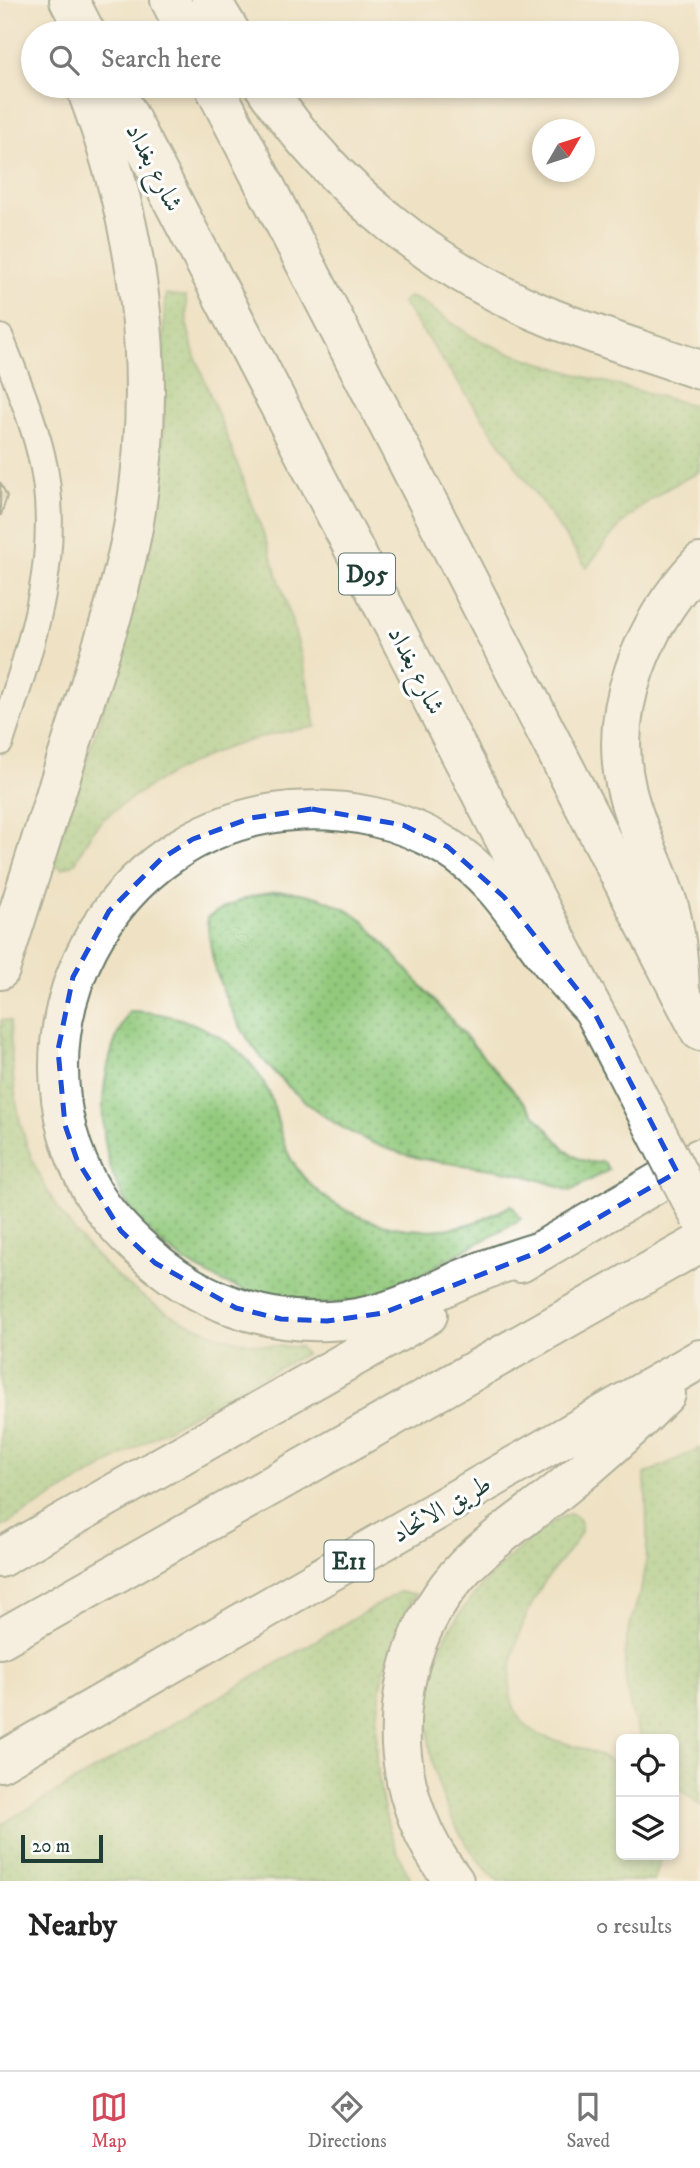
<!DOCTYPE html>
<html lang="en">
<head>
<meta charset="utf-8">
<style>
	body { margin:0; font-family:"IM FELL DW Pica",Amiri,serif; background:#f6f6f6; color:#222 }
	.controls { position:absolute; right:21px; bottom:21px; display:grid; overflow:hidden; border-radius:10px; box-shadow:0 4px 10px #0003 }
	.controls button { width:63px; height:63px; display:grid; place-items:center; padding:0; border:0; border-bottom:2px solid #e0e0e0; background:#fff; color:#222; font:35px sans-serif }
	.compass { position:absolute; left:532px; top:119px; width:63px; height:63px; border-radius:50%; background:#fff; box-shadow:0 4px 10px #0003; rotate:51deg }
	.scale { position:absolute; left:21px; bottom:18px; width:82px; box-sizing:border-box; padding-left:7px; border:4px solid #1f3d34; border-top:0; font-size:19px; line-height:24px; white-space:nowrap; color:#1f3d34; -webkit-text-stroke:5px #fff; paint-order:stroke }
	.list { margin:0; padding:0; list-style:none }
	h2 { display:flex; justify-content:space-between; align-items:center; height:91px; margin:0; padding:0 28px; font-size:30px }
	h2 small { font-size:23px; font-weight:400; color:#767676 }
	.icon { flex:none; width:38px; height:38px; fill:none; stroke:currentColor; stroke-width:2; stroke-linecap:round; stroke-linejoin:round }
	.map { position:relative; flex:none; width:700px; height:1881px; overflow:hidden }
	.search { position:absolute; background:#fff; box-shadow:0 4px 10px #0003; left:21px; right:21px; top:21px; height:77px; display:flex; align-items:center; gap:18px; box-sizing:border-box; padding:0 24px; border-radius:38px; color:#767676; font-size:26px }
	.sheet { height:189px; background:#fff }
	nav { display:flex; justify-content:space-around; align-items:center; box-sizing:border-box; height:98px; border-top:2px solid #e0e0e0; background:#fff; font-size:19px; color:#767676 }
	nav a { display:grid; justify-items:center; gap:4px }
	nav .on { color:#d1495b }
	.map>svg:first-child { display:block }
</style>
</head>
<body>
<div class="map">
<svg width="700" height="1881" viewBox="0 0 700 1881">
	<defs>
		<pattern id="grass-dots" width="8" height="8" patternUnits="userSpaceOnUse" patternTransform="scale(1.75)"><rect width="8" height="8" fill="#92c97c"/><path d="M2 2h.1M6 6h.1" fill="none" stroke="#77a466" stroke-width="1.8" stroke-linecap="round"/></pattern>
		<pattern id="building-hatch" width="6" height="6" patternUnits="userSpaceOnUse" patternTransform="scale(1.75)"><rect width="6" height="6" fill="#cca27d"/><path d="M-1 1l2-2M0 6l6-6M5 7l2-2" fill="none" stroke="#a58567"/></pattern>
	</defs>
	<rect width="100%" height="100%" fill="#fff"/>
	<filter id="ink" filterUnits="userSpaceOnUse"><feTurbulence type="fractalNoise" baseFrequency=".0143" numOctaves="2"/><feDisplacementMap in="SourceGraphic" scale="14" xChannelSelector="R" yChannelSelector="G"/><feConvolveMatrix kernelMatrix="1 2 1 2 8 2 1 2 1" color-interpolation-filters="sRGB"/></filter>
	<filter id="wash" filterUnits="userSpaceOnUse"><feTurbulence type="fractalNoise" baseFrequency=".00686" numOctaves="4" result="noise"/><feDisplacementMap in="SourceGraphic" scale="28" xChannelSelector="R" yChannelSelector="G"/><feGaussianBlur stdDeviation="1.57" result="paint"/><feColorMatrix in="noise" values="0 0 0 0 0 0 0 0 0 0 0 0 0 0 0 0 0 1.4 0 .05"/><feComposite in="paint" operator="in"/></filter>
	<g filter="url(#wash)">
		<rect width="100%" height="100%" fill="#efe2c4"/>
		<path fill="url(#grass-dots)" stroke="#588358" stroke-width="2" d="M166 294 186 297 187 325 194 353C241 476 295 597 316 727 248 735 190 758 133 797 120 806 106 815 96 827 86 838 82 852 74 864L62 869 56 864 55 853C95 732 141 612 158 485 163 452 164 418 164 384 164 354 162 324 166 294Z
			M409 297 420 301 473 337 504 351 582 376 700 407V472C649 494 618 522 587 568L402 302Z
			M277 891C310 892 337 901 364 921L565 1149C577 1160 588 1164 604 1162L609 1170 570 1191C552 1184 533 1177 514 1173 483 1166 450 1165 419 1158 326 1137 244 1063 216 971 211 954 209 936 207 918 229 903 250 895 277 891Z
			M129 1011C185 1012 245 1039 269 1093 278 1115 279 1138 291 1159 323 1214 397 1239 458 1227 477 1223 495 1214 512 1205L521 1219C495 1234 468 1248 442 1263 411 1281 381 1299 345 1303 269 1311 174 1273 130 1209 92 1151 96 1070 129 1011Z
			M1 1020 10 1021C12 1064 13 1107 28 1148 58 1231 131 1305 215 1334 243 1344 271 1346 300 1347L305 1354 181 1421 0 1528Z
			M700 1448V1805L674 1784V1739H642C626 1705 620 1666 629 1629 634 1609 642 1591 645 1571 649 1539 646 1506 645 1474Z
			M569 1514C580 1516 582 1522 581 1532 570 1553 552 1569 540 1589 520 1624 488 1702 533 1731 543 1738 556 1740 568 1744 587 1749 605 1756 621 1768V1855H662L654 1881H498C435 1823 406 1714 446 1636 461 1608 483 1583 506 1561 518 1549 554 1518 569 1514Z
			M399 1592 416 1594C408 1610 399 1625 393 1642 367 1719 371 1810 412 1881H0V1825Z"/>
		<g id="blocks">
			<path fill="url(#building-hatch)" d="M0 482 7 496 1 515H0Z"/>
		</g>
	</g>
	<g filter="url(#ink)">
		<use href="#blocks" fill-opacity="0" stroke="#687766" stroke-width="2"/>
		<g fill="none" stroke-linecap="round" stroke-linejoin="round">
			<defs>
				<path id="street" d="M0 338C15 376 31 414 41 454 65 553 30 649 0 742"/>
				<path id="primary" d="M69 0 86 33
					M170 0 187 33
					M113 86 620 1061
					M214 86 700 1031
					M0 970 112 615C121 582 130 549 135 516 159 365 139 227 85 86"/>
				<path id="highway" d="M211 0 231 33
					M264 86C334 190 438 272 554 319 602 338 651 353 700 370
					M680 992C679 963 677 935 669 907 657 868 637 832 627 792 606 709 644 623 700 563
					M541 1251C514 1259 488 1268 462 1279 417 1300 380 1319 329 1321 261 1324 192 1298 143 1251 124 1234 106 1215 93 1193 0 1032 108 826 292 811 346 807 401 818 447 847 495 877 517 918 550 961 563 978 578 993 592 1008
					M520 1263 700 1158
					M0 1558 428 1315
					M0 1639 700 1243
					M0 1762 700 1359
					M454 1881C423 1843 404 1793 401 1744 398 1673 423 1605 475 1557 500 1534 528 1515 555 1494 594 1463 631 1430 666 1394"/>
			</defs>
			<use href="#street" stroke="#687766" stroke-width="30"/>
			<use href="#primary" stroke="#687766" stroke-width="42"/>
			<use href="#highway" stroke="#687766" stroke-width="42"/>
			<use href="#street" stroke="#fff" stroke-width="26"/>
			<use href="#primary" stroke="#fff" stroke-width="38"/>
			<use href="#highway" stroke="#fff" stroke-width="38"/>
			<defs>
				<path id="primary-bridge" d="M620 1061 700 1217"/>
			</defs>
			<use href="#primary-bridge" stroke="#687766" stroke-width="42" stroke-linecap="butt"/>
			<use href="#primary-bridge" stroke="#fff" stroke-width="38"/>
		</g>
	</g>
	<path d="M0 0H700V1881H0ZM312 809 403 825 448 847 504 897 592 1008 677 1172 541 1251 383 1313 327 1321 281 1319 236 1308 155 1263 121 1231 77 1160 65 1125 58 1050 73 977 109 911 161 859 193 839 251 818Z" fill="#efe2c4" fill-opacity=".55" fill-rule="evenodd"/>
	<path fill="none" stroke="#1d4ed8" stroke-width="5" stroke-dasharray="14 9" stroke-linejoin="round" d="M312 809 403 825 448 847 504 897 592 1008 677 1172 541 1251 383 1313 327 1321 281 1319 236 1308 155 1263 121 1231 77 1160 65 1125 58 1050 73 977 109 911 161 859 193 839 251 818Z"/>
	<g text-anchor="middle" stroke-width="6" stroke-linejoin="round" paint-order="stroke">
		<g fill="#fff" stroke="#627771" stroke-width="2">
			<rect x="339" y="553.5" width="56" height="41" rx="5"/>
			<rect x="324.5" y="1540.5" width="49" height="41" rx="5"/>
		</g>
		<g font-size="24" font-weight="bold" fill="#1f3d34">
			<text x="367" y="582">D95</text>
			<text x="349" y="1569">E11</text>
		</g>
		<g font-size="26" fill="#1f3d34" stroke="#fff">
			<text transform="translate(155 167) rotate(63)" y="9">شارع بغداد</text>
			<text transform="translate(417 670) rotate(63)" y="9">شارع بغداد</text>
			<text transform="translate(441 1508) rotate(-30)" y="9">طريق الاتحاد</text>
		</g>
	</g>
</svg>
<div class="controls">
<button><svg class="icon" aria-label="locate" viewBox="0 0 24 24"><circle cx="12" cy="12" r="6"/><path d="M12 2v4M12 18v4M2 12h4M18 12h4"/></svg></button>
<button><svg class="icon" aria-label="layers" viewBox="0 0 24 24"><path d="M12 4l9 5-9 5-9-5zM3 14l9 5 9-5"/></svg></button>
</div>
<svg class="compass" viewBox="-18 -18 36 36"><path d="M0-13l5 13h-10z" fill="#e53935"/><path d="M0 13l5-13h-10z" fill="#767676"/></svg>
<div class="scale">20 m</div>
<div class="search"><svg class="icon" aria-label="search" viewBox="0 0 24 24"><circle cx="10" cy="10" r="6"/><path d="M15 15l6 6"/></svg>Search here</div>
</div>
<section class="sheet">
<h2>Nearby<small>0 results</small></h2>
<ul class="list">
</ul>
</section>
<nav>
<a class="on"><svg class="icon" aria-label="map" viewBox="0 0 24 24"><path d="M3 6l6-2 6 2 6-2v14l-6 2-6-2-6 2zM9 4v14M15 6v14"/></svg>Map</a>
<a><svg class="icon" aria-label="directions" viewBox="0 0 24 24"><path d="M12 3l9 9-9 9-9-9zM9 14v-3h6M13 9l2 2-2 2"/></svg>Directions</a>
<a><svg class="icon" aria-label="saved" viewBox="0 0 24 24"><path d="M7 4h10v16l-5-4-5 4z"/></svg>Saved</a>
</nav>
</body>
</html>
